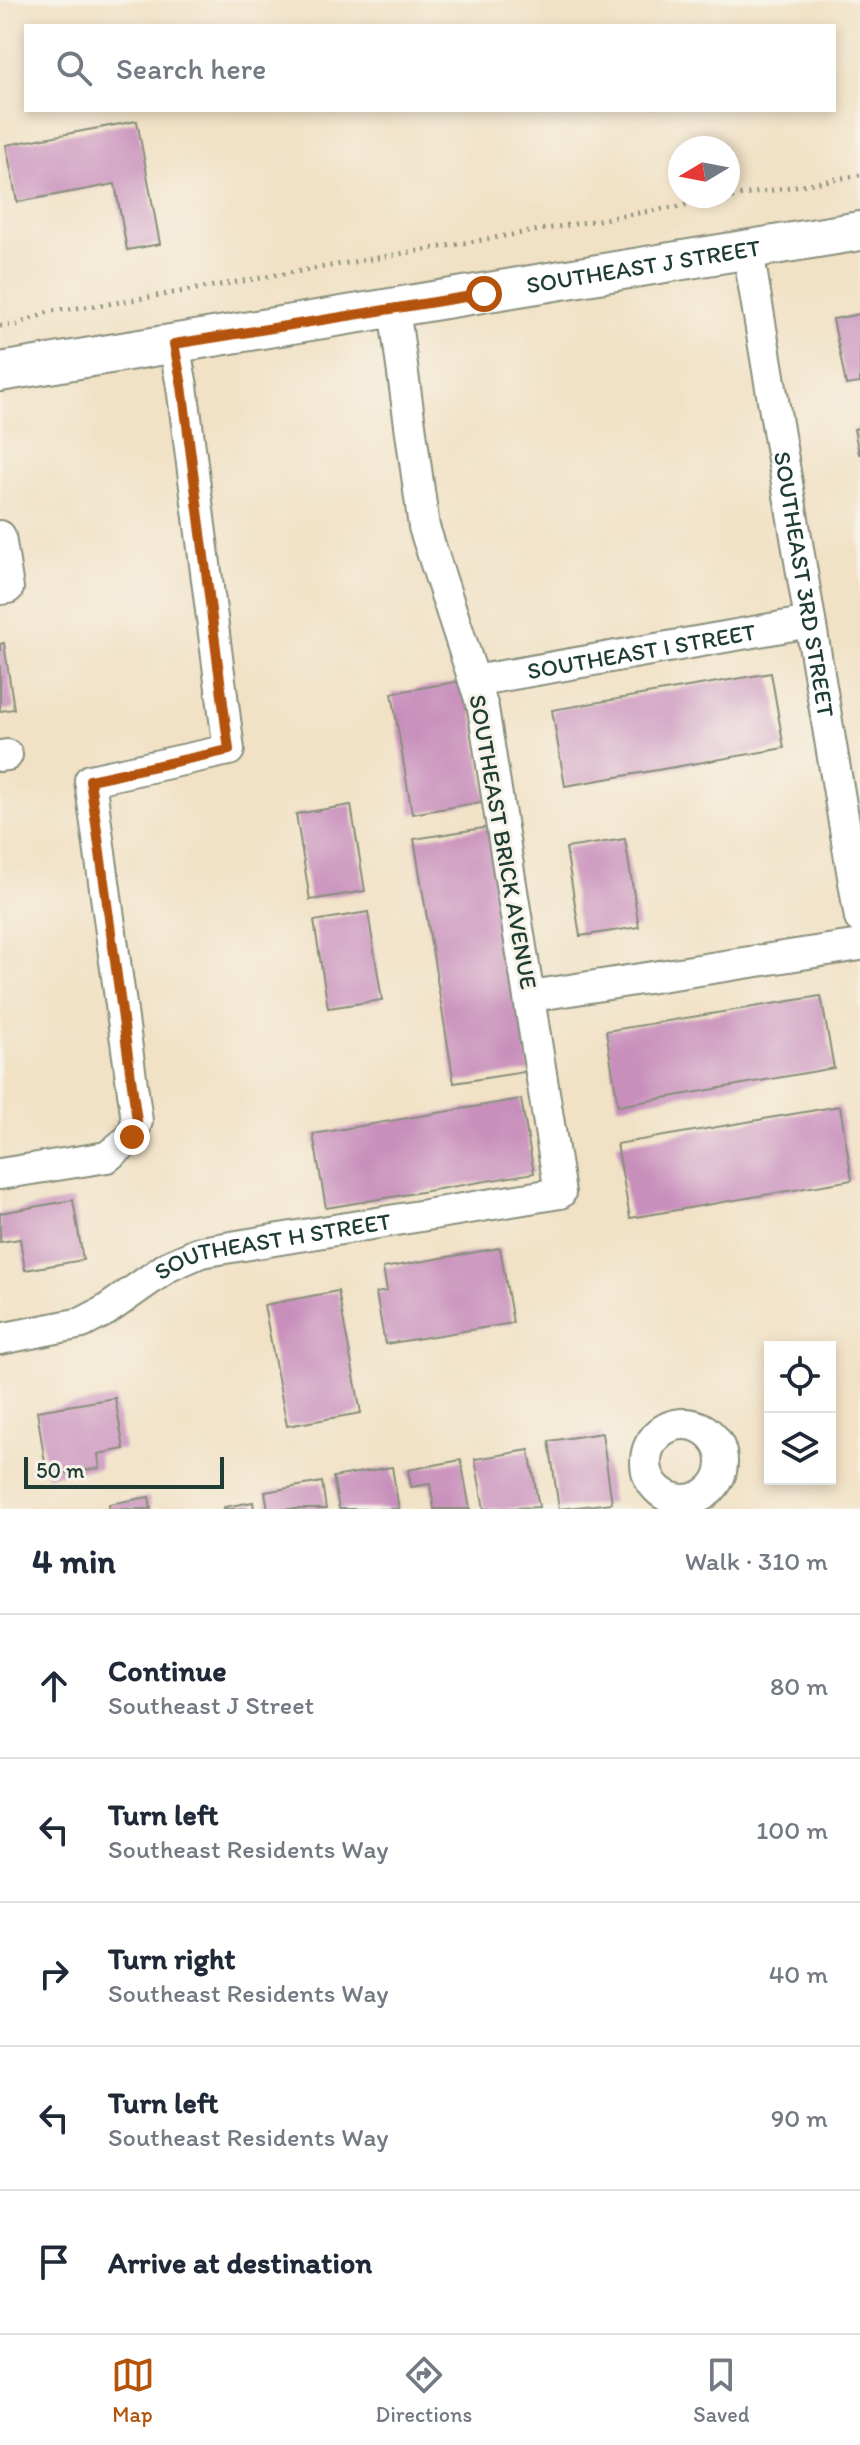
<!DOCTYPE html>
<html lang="en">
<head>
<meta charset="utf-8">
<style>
	body { margin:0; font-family:Itim,sans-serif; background:#f6f6f7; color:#1f2937 }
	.controls { position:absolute; right:24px; bottom:24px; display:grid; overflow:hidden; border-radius:0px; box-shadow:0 4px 12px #0003 }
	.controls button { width:72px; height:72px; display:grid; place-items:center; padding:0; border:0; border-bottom:2px solid #e0e1e3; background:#fff; color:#1f2937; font:40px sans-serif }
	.compass { position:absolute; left:668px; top:136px; width:72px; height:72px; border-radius:50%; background:#fff; box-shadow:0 4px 12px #0003; rotate:260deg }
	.scale { position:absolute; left:24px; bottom:20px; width:200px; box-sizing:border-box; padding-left:8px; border:4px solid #1f3d34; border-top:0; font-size:22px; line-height:28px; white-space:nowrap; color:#1f3d34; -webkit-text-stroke:6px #f7f3e8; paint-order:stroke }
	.stop { position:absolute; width:24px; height:24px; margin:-18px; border:6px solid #b45309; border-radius:50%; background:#fff }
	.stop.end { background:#b45309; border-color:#fff; box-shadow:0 2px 8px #0008 }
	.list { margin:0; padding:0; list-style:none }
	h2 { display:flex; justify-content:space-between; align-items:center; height:104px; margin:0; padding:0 32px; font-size:34px }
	h2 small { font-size:26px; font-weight:400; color:#747a83 }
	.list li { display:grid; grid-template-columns:52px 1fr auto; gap:24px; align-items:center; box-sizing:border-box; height:144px; padding:0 32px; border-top:2px solid #e0e1e3 }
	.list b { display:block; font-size:30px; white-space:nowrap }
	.list p { margin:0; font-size:26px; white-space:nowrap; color:#747a83 }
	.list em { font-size:26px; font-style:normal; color:#747a83 }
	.icon { flex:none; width:44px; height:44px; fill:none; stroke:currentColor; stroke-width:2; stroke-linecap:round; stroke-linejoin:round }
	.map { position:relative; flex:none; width:860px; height:1509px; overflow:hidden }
	.search { position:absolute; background:#fff; box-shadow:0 4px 12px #0003; left:24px; right:24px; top:24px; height:88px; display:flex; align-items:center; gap:20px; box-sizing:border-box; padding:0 28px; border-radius:0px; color:#747a83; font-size:30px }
	.sheet { height:824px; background:#fff }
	nav { display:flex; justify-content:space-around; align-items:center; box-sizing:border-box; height:112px; border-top:2px solid #e0e1e3; background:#fff; font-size:22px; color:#747a83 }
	nav a { display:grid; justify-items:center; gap:4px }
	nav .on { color:#b45309 }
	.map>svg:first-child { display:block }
</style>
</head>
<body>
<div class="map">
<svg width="860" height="1509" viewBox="0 0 860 1509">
	<rect width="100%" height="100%" fill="#f7f3e8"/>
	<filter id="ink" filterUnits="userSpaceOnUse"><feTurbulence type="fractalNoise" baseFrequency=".0125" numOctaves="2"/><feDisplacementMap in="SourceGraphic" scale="16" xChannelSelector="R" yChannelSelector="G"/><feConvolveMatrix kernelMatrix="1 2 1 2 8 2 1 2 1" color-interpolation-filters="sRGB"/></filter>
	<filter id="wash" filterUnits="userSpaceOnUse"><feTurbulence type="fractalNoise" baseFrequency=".006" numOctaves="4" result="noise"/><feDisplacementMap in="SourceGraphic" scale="32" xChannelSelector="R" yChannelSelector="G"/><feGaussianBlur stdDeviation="1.8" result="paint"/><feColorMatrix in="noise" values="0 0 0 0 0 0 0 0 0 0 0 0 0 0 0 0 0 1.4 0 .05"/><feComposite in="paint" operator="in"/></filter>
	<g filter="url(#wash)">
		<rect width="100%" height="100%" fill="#f1e1c5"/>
		<g id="blocks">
			<path fill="#c88fbc" d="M137 121 160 244 127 250 115 184 17 202 6 145Z
				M860 314V383L846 385 833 319Z
				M860 428V454H859L854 429Z
				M4 643 14 709 0 711V644Z
				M771 673 784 748 565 786 552 710Z
				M467 680 487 801 412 814 392 693Z
				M351 805 365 891 310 900 296 814Z
				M490 827 530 1071 454 1083 414 839Z
				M625 839 639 927 580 936 566 848Z
				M368 912 382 1000 328 1008 314 921Z
				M821 996 834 1068 618 1106 606 1031Z
				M521 1099 534 1173 326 1208 313 1134Z
				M840 1106 852 1180 630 1218 617 1144Z
				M73 1200 83 1260 25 1270 20 1239 0 1242V1213Z
				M500 1248 513 1323 385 1344 376 1293 387 1291 383 1268Z
				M338 1291 361 1413 287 1426 264 1305Z
				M115 1398 124 1449 98 1454 100 1468 47 1476 37 1411Z
				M602 1433 612 1503 559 1509 549 1441Z
				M529 1450 539 1507 484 1509 475 1459Z
				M461 1460 470 1509H434L430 1484 411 1487 408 1470Z
				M392 1467 399 1509H339L333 1477Z
				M322 1482 326 1509H268L265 1492Z
				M149 1497 151 1509H109V1504Z
				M253 1502 254 1509H224V1507Z"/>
		</g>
	</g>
	<g filter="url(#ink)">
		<use href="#blocks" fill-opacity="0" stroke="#888f7c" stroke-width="2"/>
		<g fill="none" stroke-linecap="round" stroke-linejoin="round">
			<defs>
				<g id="minor">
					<path id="s1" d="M748 251 860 918"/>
					<path d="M0 536 8 588 0 589"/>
					<path id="s2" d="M474 681 810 622"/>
					<path d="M0 756 7 755"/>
					<path d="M531 996 860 945"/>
					<path d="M0 1174 107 1157 132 1137 137 1121 90 780 229 750 182 386 174 344"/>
					<path id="s3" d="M0 1339 82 1323 105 1311 169 1266 201 1252 560 1193 483 708 424 527 394 308"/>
					<circle cx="684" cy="1462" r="38"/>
				</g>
				<g id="major">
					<path id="s4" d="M0 372 860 231"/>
				</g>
			</defs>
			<use href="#minor" stroke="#888f7c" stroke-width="34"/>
			<use href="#major" stroke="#888f7c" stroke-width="42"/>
			<path stroke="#888f7c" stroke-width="5" stroke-dasharray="2 6" stroke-linecap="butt" d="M0 326 16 325 51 311 103 305 860 175"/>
			<use href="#minor" stroke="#fff" stroke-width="30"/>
			<use href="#major" stroke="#fff" stroke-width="38"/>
		</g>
	</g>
	<g fill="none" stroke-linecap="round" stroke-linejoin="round" filter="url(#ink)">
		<path stroke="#b45309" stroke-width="10" d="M132 1137 137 1121 90 780 229 750 182 386 174 344 484 294"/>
	</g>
	<g text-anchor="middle" stroke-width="6" stroke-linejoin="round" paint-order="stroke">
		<g font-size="24" fill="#1f3d34" stroke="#f7f3e8">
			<text dy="8" stroke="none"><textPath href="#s4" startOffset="652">SOUTHEAST J STREET</textPath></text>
			<text dy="8" stroke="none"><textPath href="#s1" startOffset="338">SOUTHEAST 3RD STREET</textPath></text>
			<text dy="8" stroke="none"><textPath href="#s2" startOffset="170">SOUTHEAST I STREET</textPath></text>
			<text transform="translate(503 842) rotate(80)" y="8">SOUTHEAST BRICK AVENUE</text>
			<text dy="8" stroke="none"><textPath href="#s3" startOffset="294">SOUTHEAST H STREET</textPath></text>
		</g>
	</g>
</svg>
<div class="controls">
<button><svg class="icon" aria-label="locate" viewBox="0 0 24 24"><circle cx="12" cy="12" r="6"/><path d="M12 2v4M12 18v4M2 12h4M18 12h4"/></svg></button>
<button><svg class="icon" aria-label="layers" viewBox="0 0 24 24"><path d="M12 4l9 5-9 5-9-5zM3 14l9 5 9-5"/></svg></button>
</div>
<svg class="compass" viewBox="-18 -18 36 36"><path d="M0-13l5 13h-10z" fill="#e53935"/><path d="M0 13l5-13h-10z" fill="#747a83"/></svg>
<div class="scale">50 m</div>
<div class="stop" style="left:484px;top:294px"></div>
<div class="stop end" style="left:132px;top:1137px"></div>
<div class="search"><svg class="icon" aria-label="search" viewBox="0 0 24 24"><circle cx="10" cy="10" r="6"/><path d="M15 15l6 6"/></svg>Search here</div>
</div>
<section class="sheet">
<h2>4 min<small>Walk · 310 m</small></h2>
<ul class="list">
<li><svg class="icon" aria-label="ahead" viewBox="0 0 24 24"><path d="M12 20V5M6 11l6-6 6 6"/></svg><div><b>Continue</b><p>Southeast J Street</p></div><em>80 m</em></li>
<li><svg class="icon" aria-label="left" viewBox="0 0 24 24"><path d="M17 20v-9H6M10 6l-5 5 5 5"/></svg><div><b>Turn left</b><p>Southeast Residents Way</p></div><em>100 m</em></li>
<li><svg class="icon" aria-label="right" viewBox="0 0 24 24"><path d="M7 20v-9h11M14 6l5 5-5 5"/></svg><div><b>Turn right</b><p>Southeast Residents Way</p></div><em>40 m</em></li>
<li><svg class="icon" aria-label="left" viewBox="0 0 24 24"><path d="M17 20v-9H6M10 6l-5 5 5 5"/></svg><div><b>Turn left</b><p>Southeast Residents Way</p></div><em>90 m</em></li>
<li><svg class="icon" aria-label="arrive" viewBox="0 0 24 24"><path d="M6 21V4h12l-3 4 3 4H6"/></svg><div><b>Arrive at destination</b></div></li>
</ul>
</section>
<nav>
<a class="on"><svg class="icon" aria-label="map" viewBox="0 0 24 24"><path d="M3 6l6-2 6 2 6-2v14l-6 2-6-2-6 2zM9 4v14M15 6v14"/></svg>Map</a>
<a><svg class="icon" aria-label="directions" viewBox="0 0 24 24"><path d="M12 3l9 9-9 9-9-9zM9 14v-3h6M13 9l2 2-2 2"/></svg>Directions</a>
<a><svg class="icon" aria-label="saved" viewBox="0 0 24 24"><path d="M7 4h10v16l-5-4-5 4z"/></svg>Saved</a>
</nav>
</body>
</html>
